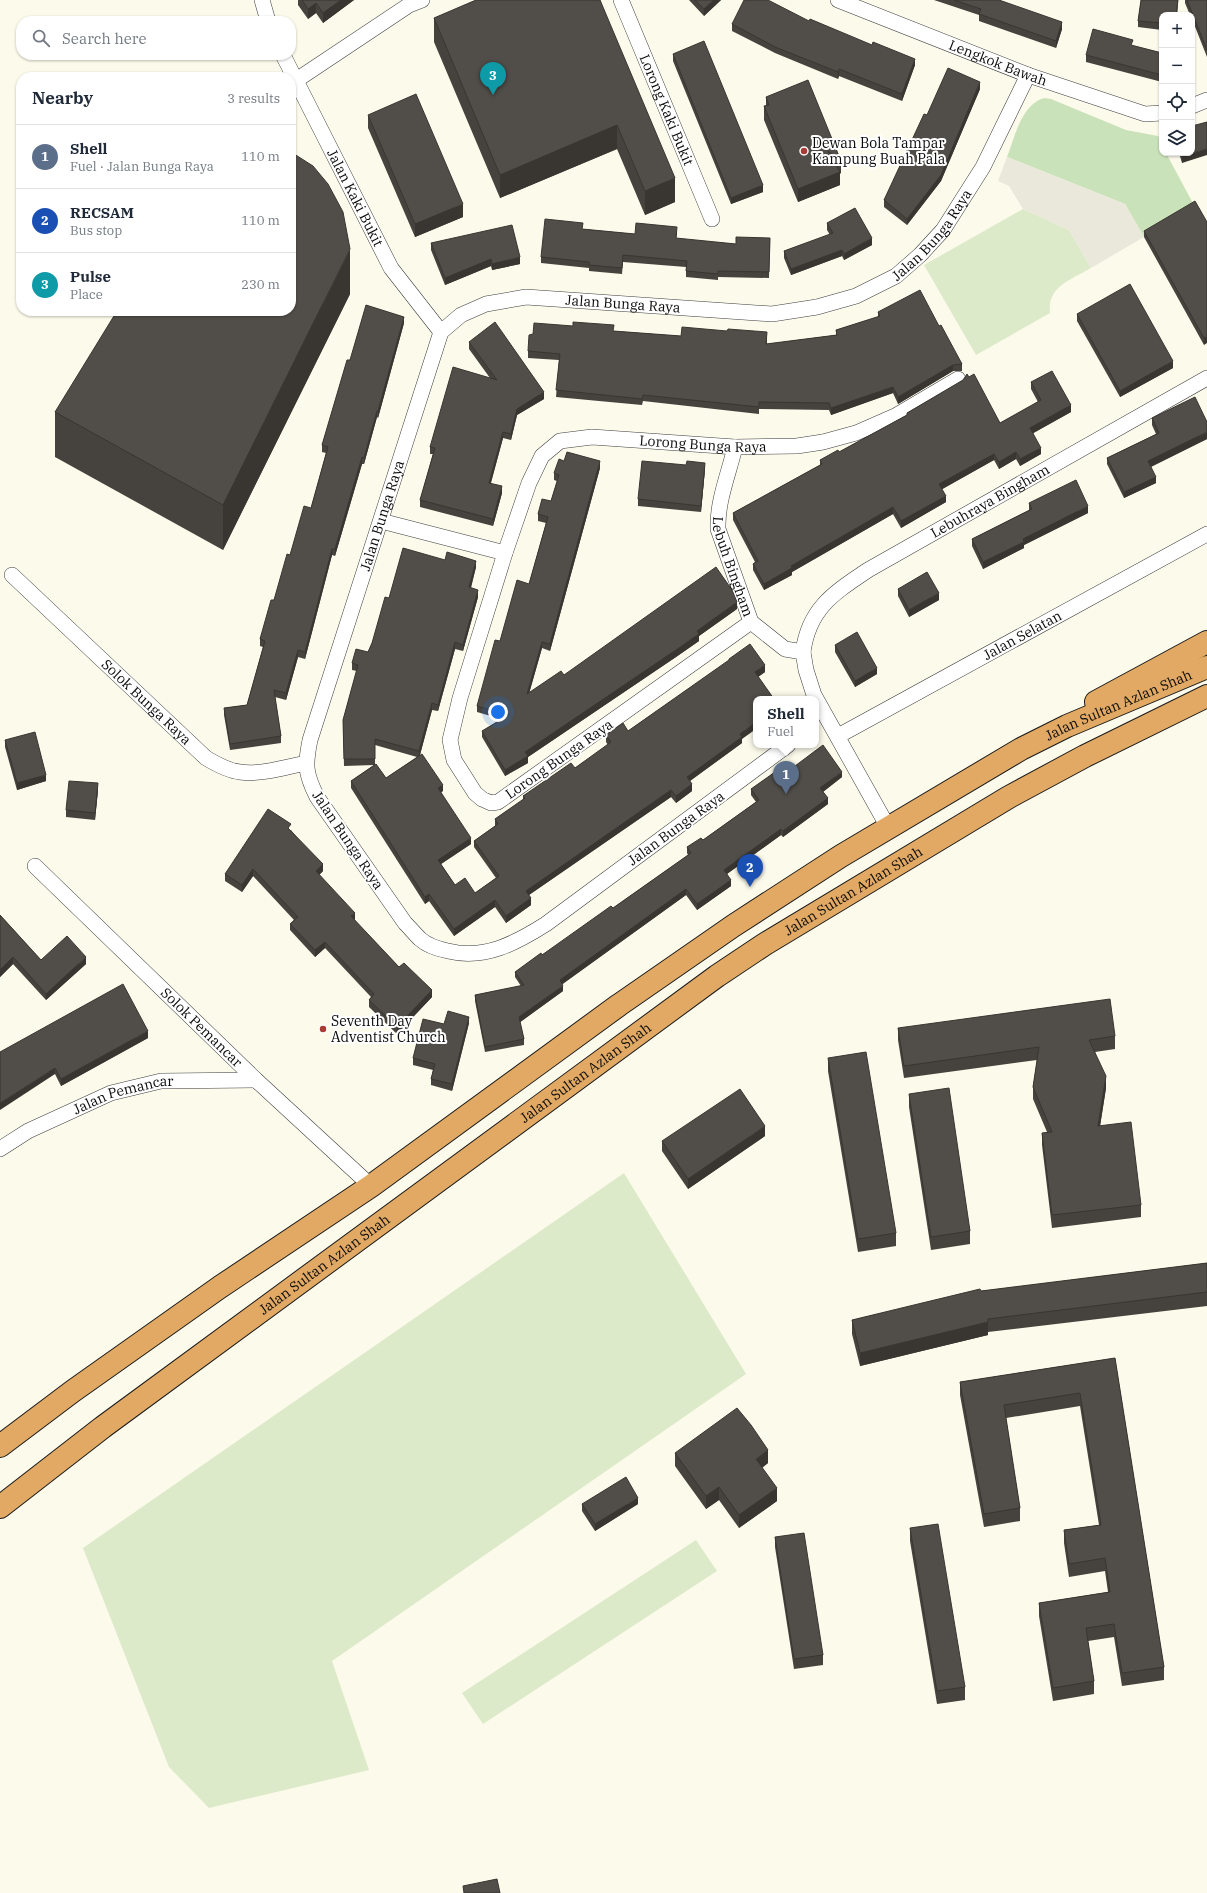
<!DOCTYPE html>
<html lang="en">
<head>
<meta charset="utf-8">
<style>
	body { margin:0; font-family:"IBM Plex Serif",serif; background:#f6f6f7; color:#1f2937 }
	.controls { position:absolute; right:12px; top:12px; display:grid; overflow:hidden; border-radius:8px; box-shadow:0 1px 3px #0004 }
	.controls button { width:36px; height:36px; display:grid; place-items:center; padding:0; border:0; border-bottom:1px solid #e0e1e3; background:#fff; color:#1f2937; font:20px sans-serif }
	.you { position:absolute; left:498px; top:712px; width:14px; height:14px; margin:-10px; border:3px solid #fff; border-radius:50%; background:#1a73e8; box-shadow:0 0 0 6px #1a73e833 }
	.badge { display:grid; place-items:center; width:26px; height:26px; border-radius:50%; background:#a73b35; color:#fff; font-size:13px; font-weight:700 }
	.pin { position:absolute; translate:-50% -33px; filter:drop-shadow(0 1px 2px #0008) }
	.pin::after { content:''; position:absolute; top:21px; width:14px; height:12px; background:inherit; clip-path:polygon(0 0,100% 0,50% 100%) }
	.popup { position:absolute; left:753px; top:696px; width:66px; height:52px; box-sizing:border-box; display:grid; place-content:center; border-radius:8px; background:#fff; filter:drop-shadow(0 1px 3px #0005); font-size:13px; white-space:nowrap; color:#747a83 }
	.popup b { font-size:15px; color:#1f2937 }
	.popup::after { content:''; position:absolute; left:50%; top:100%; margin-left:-8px; border:8px solid transparent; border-top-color:#fff }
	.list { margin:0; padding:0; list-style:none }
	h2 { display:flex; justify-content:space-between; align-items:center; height:52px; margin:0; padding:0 16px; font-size:17px }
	h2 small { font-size:13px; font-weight:400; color:#747a83 }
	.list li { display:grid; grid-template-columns:26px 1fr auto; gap:12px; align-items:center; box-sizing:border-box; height:64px; padding:0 16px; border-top:1px solid #e0e1e3 }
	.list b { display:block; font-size:15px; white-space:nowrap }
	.list p { margin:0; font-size:13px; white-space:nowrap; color:#747a83 }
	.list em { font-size:13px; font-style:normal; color:#747a83 }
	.icon { flex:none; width:22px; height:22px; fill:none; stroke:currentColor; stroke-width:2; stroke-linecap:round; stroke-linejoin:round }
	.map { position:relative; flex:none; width:1207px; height:1893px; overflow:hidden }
	.search { position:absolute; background:#fff; box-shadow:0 1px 3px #0004; left:16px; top:16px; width:280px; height:44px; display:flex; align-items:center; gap:10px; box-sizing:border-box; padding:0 14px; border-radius:16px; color:#747a83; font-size:15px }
	.panel { position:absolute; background:#fff; box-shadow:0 1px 3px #0004; left:16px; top:72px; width:280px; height:244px; border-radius:16px }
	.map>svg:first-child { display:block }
</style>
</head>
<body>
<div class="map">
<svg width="1207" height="1893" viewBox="0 0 1207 1893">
	<rect width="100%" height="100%" fill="#fcfaea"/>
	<path fill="#cae2b9" d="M1044 98 1051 99 1126 130 1158 136 1162 145V153H1166L1195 207 1144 237 1125 204 1007 157C1015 137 1021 105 1044 98Z"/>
	<path fill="#dceac9" d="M1023 209 1069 230 1091 268C1071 280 1047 286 1050 313L976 355 924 265Z
		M624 1173 746 1374 332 1661 369 1770 209 1808 169 1767 83 1548Z
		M696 1540 717 1571 483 1724 462 1693Z"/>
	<path fill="#eae8db" d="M1007 157 1125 204 1144 237 1091 268 1069 230 1023 209 1009 186 998 181Z"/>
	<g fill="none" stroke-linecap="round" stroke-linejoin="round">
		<defs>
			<g id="street">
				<path d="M262 0 268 21"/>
				<path id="s1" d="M621 0 712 219"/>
				<path id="s2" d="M838 0 1028 75 1145 114 1162 113"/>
				<path id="s3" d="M283 55 391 268 441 332"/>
				<path d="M295 81 409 5 422 0"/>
				<path d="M1192 106 1207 100"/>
				<path id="s4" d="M735 447C729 473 717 501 718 529L751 622 785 649 803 652 806 670 814 695 888 827"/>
				<path d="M381 521 505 553"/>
				<path id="s5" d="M12 575 206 758C216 764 229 771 240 772 260 775 286 767 306 763"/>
				<path id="s6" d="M751 622 498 802 491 803 482 799 475 793 454 760 450 740 460 698 505 553 529 483 542 456 560 441 592 437 735 447 797 446 823 442 856 433 897 415 958 379"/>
				<path id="s7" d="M803 652C809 608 834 593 868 570L1207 378"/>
				<path id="s8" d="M838 736 1207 534"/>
				<path id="s9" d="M788 745 546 924C516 943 485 960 448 951 438 949 428 946 420 939 415 934 410 928 405 923L317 797C305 773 305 765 310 740L441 332 461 315 486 304 526 297 772 314 817 307 856 296 896 276 920 255 943 230 983 167 1028 75"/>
				<path id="s10" d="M35 866 256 1080 371 1186"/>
				<path id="s11" d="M0 1149 28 1131 111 1093 161 1081 256 1080"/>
			</g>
			<g id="highway">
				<path d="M1096 702 1207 642"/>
				<path id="s12" d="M0 1446 73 1391 220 1287 371 1186 619 1005 733 926 841 856 1021 749 1067 726 1207 667"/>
				<path id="s13" d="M0 1507 103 1427 717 976 765 944 1009 797 1085 756 1207 696"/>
			</g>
		</defs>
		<use href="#street" stroke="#3d3d3d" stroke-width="16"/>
		<use href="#highway" stroke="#1b1b1b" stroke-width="24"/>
		<use href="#street" stroke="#fff" stroke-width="15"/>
		<use href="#highway" stroke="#e1a964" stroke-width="22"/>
	</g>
	<path fill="#46423e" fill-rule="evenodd" d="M298 0H354L323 23 316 13 308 19 298 5Z
		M600 0 675 202 645 215 617 149 500 198 434 42V18Z
		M689 0H721L704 16Z
		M934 0H999L1062 29 1056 48 979 21V15Z
		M1141 0H1178L1177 15H1162V30L1138 27V21Z
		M1185 0H1207V57L1192 19V15H1190L1185 3Z
		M809 21 915 65 902 101 839 76 838 79 775 53 732 31V24Z
		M1133 46 1162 53V82L1086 62V55Z
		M673 54 763 192 731 204 673 61Z
		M980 89 941 181 907 225 884 207V200L927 115Z
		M766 97 841 161V174L840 173V185L798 202 764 120V106H766Z
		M368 115 463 217 415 237 368 128Z
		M1179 153H1192L1182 163Z
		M1207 222 1204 345 1144 237V231Z
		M827 223 872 245 844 260 842 256 791 275 784 258V251L830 235 827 230Z
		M583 229 635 234 677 233 676 239 736 244 770 238 769 278 718 277V280L686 277V267L623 262 622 274 589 271V268L541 263V257Z
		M431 243 520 264 492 270 491 266 445 285 431 250Z
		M350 294 223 550 55 457V412Z
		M878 312 939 326 962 364V371H953L898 404 893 393 831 415 829 410 759 409V414L643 401 642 405 556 397 559 360 528 358V351L533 334 614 331 681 336 767 339V344L836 335V330L878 317Z
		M1077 314 1173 368 1120 397 1077 321Z
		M404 323 378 418 377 417 364 464H362L335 556 332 555 305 659 298 657 286 700 275 697 281 736V743L230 750 224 715V708L247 705 263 647 260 646V639L290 555 311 508 326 453 322 452V445L350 360Z
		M469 342 544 399 517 415 511 440 503 438 491 483 502 493 493 526 420 507V500L433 454H430V447L490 378 469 349Z
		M969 377 1000 423 1038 402 1031 389V382L1071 412 1033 433 1041 454 1020 466 1016 459 999 469 994 460 942 489 946 502 901 528 893 514 792 572V575L764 590 753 570V564L755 562 733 520V513L820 465V460L839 452 907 415V413Z
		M1152 418 1207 439 1151 467 1156 483 1124 498 1107 464V458L1156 434 1152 425Z
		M600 468 550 651 542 648 529 693 564 675 737 609 699 636V641L676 657 528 757V763L505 776 482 737V731L501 719 477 712V706L500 641 529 584 546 523 538 521V514L551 501 557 481 554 480V473Z
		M705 469 701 512 638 506V499Z
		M1029 503 1088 513 1024 545V548L983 569 972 546V539L1029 510Z
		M445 560 476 567 471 588 478 597 463 651 455 649 438 711 432 710 420 755 443 791 441 792 471 844 441 864 455 885 475 893 496 878 474 847V841L495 826V819L523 800V796L575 768 608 745 606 742V735L628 731 729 661V659L765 672 758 677 742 739V743L690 781 692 791 676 803 671 797 529 895 531 905 506 923 495 907 454 936 429 901 425 904 351 788V781L374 765 344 766 343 720 357 671 352 670V663L368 652 372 643 389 598ZM375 745 417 757 386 778 375 765Z
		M898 589 939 600 909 617 898 596Z
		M835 645 877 674 855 687 835 652Z
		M5 740 46 781 17 790 5 747Z
		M842 777 823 792 828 804 783 837 781 835 727 874 731 886 697 910 686 895 562 984 563 991 520 1022 524 1039V1045L485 1052 475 1001V995L521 986 515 977V972L542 955 613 908 688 855 687 853V847L703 840 756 802 751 795V789L779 778Z
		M98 790 95 820 66 817V810Z
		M291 830 323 871 319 875 355 919 354 920 399 967 432 997 397 1034 369 1007V1000L371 997 325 948 315 957 290 930V924L294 920 253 876 242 892 225 881V874Z
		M0 915 41 960 86 964 46 1000 13 964 0 977Z
		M469 1023 452 1091 431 1085V1079L433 1070 413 1065V1058L444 1024Z
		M898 1028 1115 1036V1049L1095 1052 1106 1088 1100 1126 1141 1205V1217L1052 1228 1042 1145V1133L1047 1132 1033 1099V1087L1037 1060 904 1078 898 1040Z
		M148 1038 61 1086 55 1074 0 1052Z
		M828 1058 896 1233V1246L858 1252 828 1071Z
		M909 1094 970 1231V1244L931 1250 909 1107Z
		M765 1136 688 1189 662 1151V1141Z
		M1207 1263V1306L988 1332V1335L860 1366 852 1334V1320L981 1291Z
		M1115 1358 1164 1667V1680L1122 1686 1114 1637 1088 1641 1094 1681V1694L1053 1701 1039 1616V1603L1108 1592 1105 1571 1069 1577 1064 1543V1530L1099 1525 1080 1406 1006 1418 1020 1508V1521L984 1527 960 1395V1382Z
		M675 1453 768 1463 762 1468 777 1501 739 1528 719 1500 706 1509 675 1466Z
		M582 1504H638L595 1531 582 1511Z
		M910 1528 965 1687V1700L937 1704 910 1541Z
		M775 1537 823 1655V1665L794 1669 775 1547Z"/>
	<path fill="#393632" d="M341 0H354L323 23V13Z
		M714 0H721L704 16V9Z
		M1178 0 1177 15H1176Z
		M316 3V13L308 19V9Z
		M1062 22V29L1056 48V41Z
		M915 59V65L902 101V94Z
		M839 69V76L838 79V72Z
		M980 82V89L941 181 907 225V219Z
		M617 125V149L500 198V175Z
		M1207 149V155L1182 163V156Z
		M840 172V185L798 202V189Z
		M675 178V202L645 215V191Z
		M763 185V192L731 204V198Z
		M463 204V217L415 237V224Z
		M872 238V245L844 260V254Z
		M350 249V294L223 550V505Z
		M842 250V256L791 275V269Z
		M520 257V264L492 270V264Z
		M491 259V266L445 285V278Z
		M404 317V323L378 418V411Z
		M1207 336V343L1204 345V338Z
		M1173 361V368L1120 397V391Z
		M953 365V371L898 404V397Z
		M893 387V393L831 415V408Z
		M544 392V399L517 415 511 440V434L517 409Z
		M1071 405V412L1030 435V428Z
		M377 411V417L364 464V458Z
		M503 432V438L489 489V483Z
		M1207 432V439L1148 468V461Z
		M1041 448V454L1020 466V459Z
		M1016 452V459L999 469V462Z
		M994 454V460L939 491V484Z
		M362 457V464L335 556V549Z
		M600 461V468L550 651V644Z
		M705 463V469L701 512V506Z
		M1156 477V483L1124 498V492Z
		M502 486V493L493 526V519Z
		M946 496V502L901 528V521Z
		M1088 506V513L1024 545V548L983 569V562L1023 539Z
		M893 507V514L792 572V575L764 590V584L791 566Z
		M332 549V555L305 659V652Z
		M476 561V567L469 594V587Z
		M478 590V597L463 651V645Z
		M939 593V600L909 617V610Z
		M737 602V609L699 636V641L676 657 528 757V763L505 776V770L525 752Z
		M455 642V649L438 711V705Z
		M542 642V648L527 701V694Z
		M298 650V657L286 700V693Z
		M765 665V672L755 679V672Z
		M877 668V674L855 687V681Z
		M432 703V710L419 758V751Z
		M756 722V729L742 739V743L687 783V777L740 734Z
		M842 772V777L820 794V788Z
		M46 775V781L17 790V783Z
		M98 783V790L95 820V813Z
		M692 784V791L676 803V796Z
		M443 785V791L438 794V788Z
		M671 790V797L526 897V891Z
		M828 798V804L783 837V831Z
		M781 829V835L724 876V870Z
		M471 838V844L438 866V860Z
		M323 864V871L316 878V871Z
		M253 869V876L242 892V885Z
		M731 880V886L697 910V904Z
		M686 889V895L560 986V980Z
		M429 894V901L425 904V897Z
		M531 898V905L506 923V916Z
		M495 900V907L454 936V929Z
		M355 913V919L351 923V916Z
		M325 942V948L315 957V950Z
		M13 957V964L0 977V970Z
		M86 957V964L46 1000V994Z
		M563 986V991L519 1023V1017Z
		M432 990V997L397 1034V1027Z
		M469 1017V1023L452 1091V1084Z
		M148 1031V1038L61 1086V1079Z
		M55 1068V1074L0 1110V1103Z
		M1106 1076V1088L1098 1139V1126Z
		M765 1126V1136L688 1189V1179Z
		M988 1322V1335L860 1366V1353Z
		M768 1450V1463L756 1472V1459Z
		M719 1487V1500L706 1509V1496Z
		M777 1488V1501L739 1528V1515Z
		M638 1498V1504L595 1531V1524Z"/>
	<path fill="#514d48" stroke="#393632" d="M302 0H341L323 13 316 3 308 9Z
		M476 0H600L675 178 645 191 617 125 500 175 434 18Z
		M695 0H714L704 9Z
		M744 0H768L809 21 810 19 872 45 873 42 915 59 902 94 839 69 838 72 775 47 732 24Z
		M954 0H999L1062 22 1056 41 979 14 981 9Z
		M1141 0H1178L1176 15H1162V23L1138 21Z
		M1187 0H1207V50Z
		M1093 29 1133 40 1131 45 1162 53V75L1086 55Z
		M704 41 763 185 731 198 673 54Z
		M948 68 980 82 941 175 907 219 884 200 924 114 927 115Z
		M808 80 841 161 828 151 840 172 798 189 764 106 769 105 766 97Z
		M416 94 463 204 415 224 368 115Z
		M1207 122V149L1192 153V126Z
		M291 152 313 166 328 184 343 212 350 249 223 505 55 412 117 311H291Z
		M1181 153H1192L1182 156Z
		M1195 201 1207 222V336L1204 338 1144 231Z
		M855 208 872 238 844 254 842 250 791 269 784 251 833 233 827 223Z
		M545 219 583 223 582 229 635 234 636 223 677 227 676 238 736 244V237L770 238 769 272 718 271V274L686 271 687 261 623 255 622 268 589 265V262L541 257Z
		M512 225 520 257 492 264 491 259 445 278 431 243Z
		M1130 284 1173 361 1120 391 1077 314Z
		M920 290 939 326 941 325 962 364 953 365 898 397 893 387 831 408 829 403 759 402V407L643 395 642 399 556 390 560 354 528 351 529 335 533 334 534 323 573 326V322L614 325 613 331 681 336 682 327 727 331 728 329 767 332 766 344 837 335 836 330 880 316 878 312Z
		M366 305 404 317 378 411H377L364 458 362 457 335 549H332L305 652 298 650 286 693 274 690 281 736 230 744 224 708 247 705 265 641 260 639 271 600H274L287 554 290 555 304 506 311 508 328 447 322 445 347 360H350Z
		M495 322 544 392 517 409 511 434 503 432 489 483 502 486 493 519 420 500 435 448 430 447 453 367 497 380 469 342Z
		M1052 371 1071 405 1030 428 1041 448 1020 459 1016 452 999 462 994 454 939 484 946 496 901 521 893 507 791 566 792 568 764 584 753 564 758 561 733 513 822 464 820 460 838 450 839 452 907 415V413L963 380 967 374 969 377 974 374 1000 423 1041 400 1031 382Z
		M1195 397 1207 422V432L1148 461 1156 477 1124 492 1107 458 1159 433 1152 418Z
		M567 452 600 461 550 644 542 642 527 694 561 671 564 675 716 567 732 590 737 602 697 631 699 634 676 650 525 752 528 756 505 770 482 731 509 715 477 706 495 640 500 641 517 580 529 584 548 517 538 514 542 499 551 501 559 475 554 473 559 459 564 461Z
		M642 461 686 465 687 461 705 463 701 506 638 499Z
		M1076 480 1088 506 1023 539 1024 542 983 562 972 539 1032 509 1029 503Z
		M403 548 445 560 447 552 476 561 469 587 478 590 463 645 455 642 438 705 432 703 419 751 375 739V759H344L343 720 358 665 352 663 356 649 368 652 372 643 385 597 389 598Z
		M927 572 939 593 909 610 898 589Z
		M857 632 877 668 855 681 835 645Z
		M750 644 765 665 755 672 774 699H756V722L740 734 742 737 687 777 692 784 676 796 671 790 526 891 531 898 506 916 495 900 454 929 429 894 425 897 351 781 376 764 386 778 422 754 443 785 438 788 471 838 438 860 455 885 465 878 475 893 499 876 474 841 498 824 495 819 525 798 523 796 571 763 575 768 611 742 606 735 623 723 628 731 729 660V659Z
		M35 732 46 775 17 783 5 740Z
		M823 745 842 772 820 788 828 798 783 831 781 829 724 870 731 880 697 904 686 889 560 980 563 986 519 1017 524 1039 485 1047 475 995 524 985 515 972 541 953 542 955 611 906 613 908 691 853 687 847 701 838 703 840 759 800 751 789 775 772 779 778Z
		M69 781 98 783 95 813 66 810Z
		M268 809 291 824 288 828 323 864 316 871 355 913 351 916 399 967 404 963 432 990 397 1027 369 1000 374 994 325 942 315 950 290 924 298 917 253 869 242 885 225 874Z
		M0 915 41 960 67 936 86 957 46 994 13 957 0 970Z
		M123 984 148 1031 61 1079 55 1068 0 1103V1052Z
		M1110 999 1115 1036 1089 1040 1106 1076 1098 1126 1131 1122 1141 1205 1052 1215 1042 1133 1052 1132 1033 1087 1039 1047 904 1066 898 1028Z
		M448 1011 469 1017 452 1084 431 1079 435 1064 413 1058 423 1019 444 1024Z
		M866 1052 896 1233 858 1239 828 1058Z
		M949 1088 970 1231 931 1237 909 1094Z
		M740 1089 765 1126 688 1179 662 1141Z
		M1207 1263V1292L988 1319V1322L860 1353 852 1320 980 1289 981 1291Z
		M1115 1358 1164 1667 1122 1673 1114 1624 1086 1628 1094 1681 1053 1688 1039 1603 1110 1592 1105 1558 1069 1564 1064 1530 1101 1525 1080 1393 1004 1405 1020 1508 984 1514 960 1382Z
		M737 1408 751 1425 768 1450 756 1459 777 1488 739 1515 719 1487 706 1496 675 1453Z
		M626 1477 638 1498 595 1524 582 1504Z
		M938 1524 965 1687 937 1691 910 1528Z
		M804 1533 823 1655 794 1659 775 1537Z
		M497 1879 500 1893H464L463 1886Z"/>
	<g fill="#a73b35" stroke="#fff" stroke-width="1.5">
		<circle cx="804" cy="151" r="4"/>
		<circle cx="323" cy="1029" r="4"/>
	</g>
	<g text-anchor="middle" stroke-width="4" stroke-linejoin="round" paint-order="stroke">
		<g font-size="14" fill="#0a0a0a" stroke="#fff">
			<text dy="5" stroke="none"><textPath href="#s2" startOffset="172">Lengkok Bawah</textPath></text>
			<text dy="5" stroke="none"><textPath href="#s1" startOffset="119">Lorong Kaki Bukit</textPath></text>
			<text dy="5" stroke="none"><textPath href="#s3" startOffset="160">Jalan Kaki Bukit</textPath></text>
			<text dy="5" stroke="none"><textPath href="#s9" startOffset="1626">Jalan Bunga Raya</textPath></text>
			<text dy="5" stroke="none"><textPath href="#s9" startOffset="1291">Jalan Bunga Raya</textPath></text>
			<text dy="5" stroke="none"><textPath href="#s6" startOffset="862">Lorong Bunga Raya</textPath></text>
			<text dy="5" stroke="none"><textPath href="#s7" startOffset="249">Lebuhraya Bingham</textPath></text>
			<text dy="5" stroke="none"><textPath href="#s9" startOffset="907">Jalan Bunga Raya</textPath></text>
			<text dy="5" stroke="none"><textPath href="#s4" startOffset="124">Lebuh Bingham</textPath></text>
			<text dy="5" stroke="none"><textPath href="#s8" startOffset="210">Jalan Selatan</textPath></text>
			<text dy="5" stroke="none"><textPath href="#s5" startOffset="185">Solok Bunga Raya</textPath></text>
			<text dy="5" stroke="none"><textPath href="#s12" startOffset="1344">Jalan Sultan Azlan Shah</textPath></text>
			<text transform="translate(559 759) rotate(-35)" y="5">Lorong Bunga Raya</text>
			<text transform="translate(676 828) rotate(-36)" y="5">Jalan Bunga Raya</text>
			<text transform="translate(348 840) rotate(56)" y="5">Jalan Bunga Raya</text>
			<text dy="5" stroke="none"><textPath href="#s13" startOffset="1053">Jalan Sultan Azlan Shah</textPath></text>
			<text dy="5" stroke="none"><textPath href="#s10" startOffset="232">Solok Pemancar</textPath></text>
			<text dy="5" stroke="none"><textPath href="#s13" startOffset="729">Jalan Sultan Azlan Shah</textPath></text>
			<text dy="5" stroke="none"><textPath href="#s11" startOffset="136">Jalan Pemancar</textPath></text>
			<text dy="5" stroke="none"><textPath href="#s13" startOffset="405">Jalan Sultan Azlan Shah</textPath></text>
		</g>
		<g font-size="14" fill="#0a0a0a" stroke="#fff" text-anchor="start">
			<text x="812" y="148">Dewan Bola Tampar<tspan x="812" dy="16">Kampung Buah Pala</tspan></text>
			<text x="331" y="1026">Seventh Day<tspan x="331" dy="16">Adventist Church</tspan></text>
		</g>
	</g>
</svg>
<div class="controls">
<button>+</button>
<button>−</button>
<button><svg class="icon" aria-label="locate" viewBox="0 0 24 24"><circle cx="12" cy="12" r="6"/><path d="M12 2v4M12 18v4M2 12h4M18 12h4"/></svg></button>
<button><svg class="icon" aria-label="layers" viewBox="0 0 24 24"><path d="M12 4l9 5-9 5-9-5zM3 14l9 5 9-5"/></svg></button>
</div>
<div class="you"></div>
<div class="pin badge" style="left:786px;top:794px;background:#5c6f8a">1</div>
<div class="popup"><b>Shell</b>Fuel</div>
<div class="pin badge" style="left:750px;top:887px;background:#1a4fb4">2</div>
<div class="pin badge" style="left:493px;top:95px;background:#0f9aa8">3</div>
<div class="search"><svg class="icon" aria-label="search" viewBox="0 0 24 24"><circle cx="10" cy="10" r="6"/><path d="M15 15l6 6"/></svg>Search here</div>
<section class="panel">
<h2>Nearby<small>3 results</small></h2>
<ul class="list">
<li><span class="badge" style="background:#5c6f8a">1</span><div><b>Shell</b><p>Fuel · Jalan Bunga Raya</p></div><em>110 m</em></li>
<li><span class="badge" style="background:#1a4fb4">2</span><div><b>RECSAM</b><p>Bus stop</p></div><em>110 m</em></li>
<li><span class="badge" style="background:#0f9aa8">3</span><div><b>Pulse</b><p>Place</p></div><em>230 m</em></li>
</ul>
</section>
</div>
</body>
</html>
